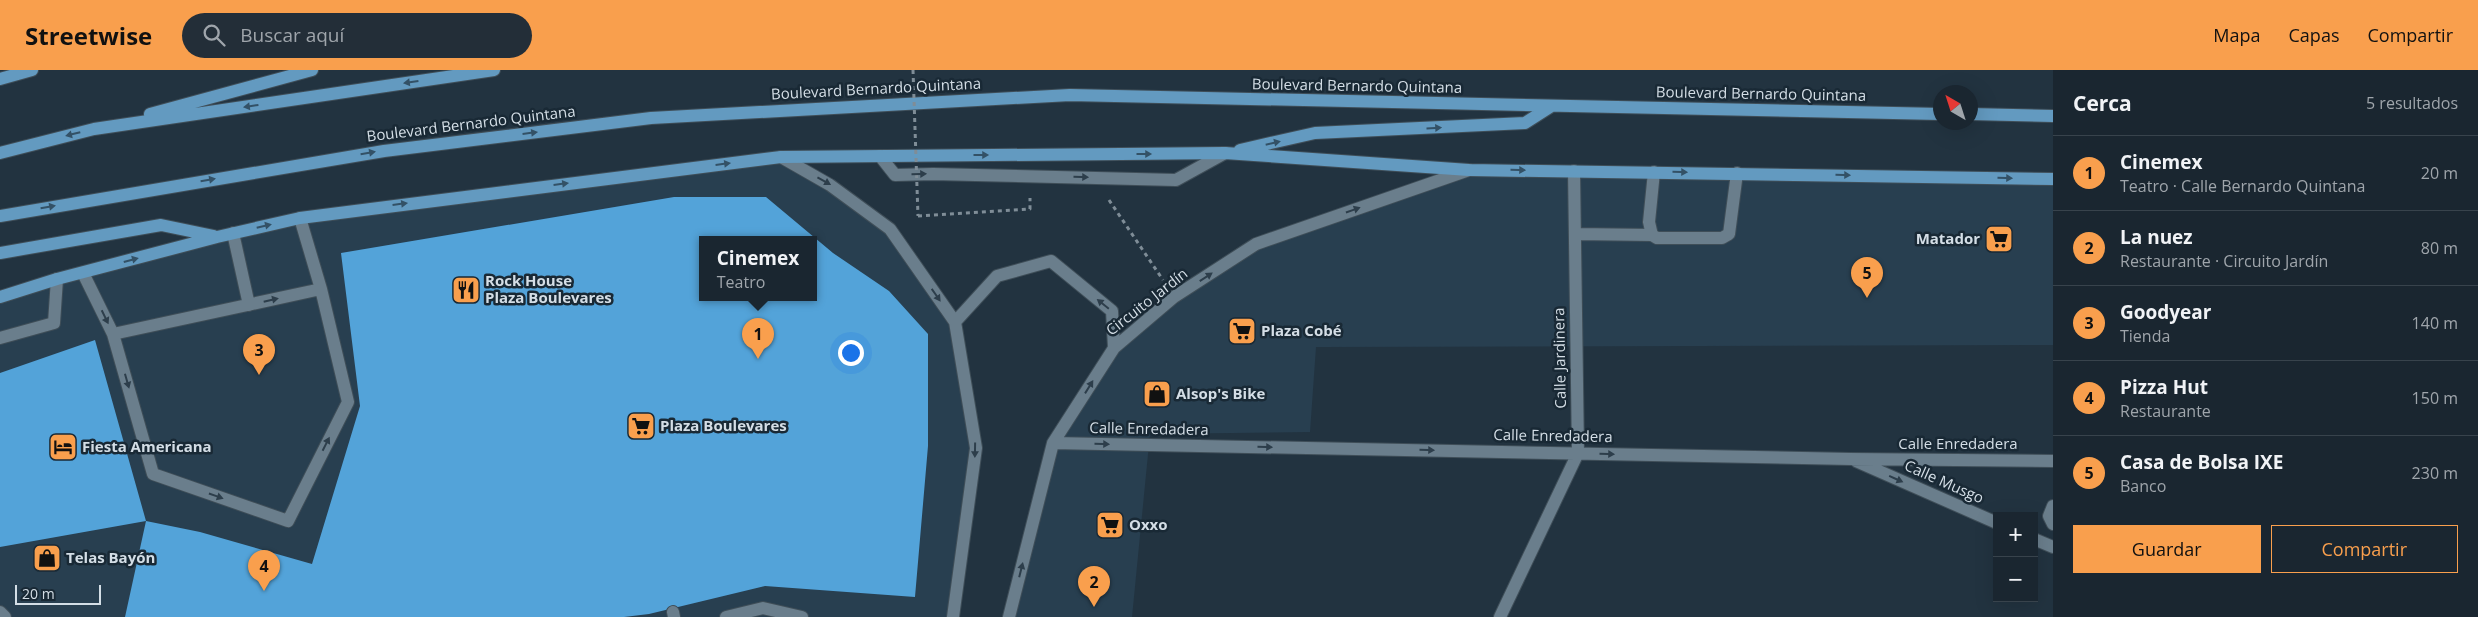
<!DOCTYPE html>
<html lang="es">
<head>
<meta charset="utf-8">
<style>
	body { margin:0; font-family:"Open Sans",sans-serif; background:#232e38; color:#f1f3f6 }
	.controls { position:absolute; right:15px; bottom:15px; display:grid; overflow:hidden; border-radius:0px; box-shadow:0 5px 20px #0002 }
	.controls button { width:45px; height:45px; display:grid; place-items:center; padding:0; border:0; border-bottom:1px solid #38434c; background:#1a2630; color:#f1f3f6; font:25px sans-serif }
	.compass { position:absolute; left:1933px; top:15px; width:45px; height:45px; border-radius:50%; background:#1a2630; box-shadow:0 5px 20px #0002; rotate:321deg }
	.scale { position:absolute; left:15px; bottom:12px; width:86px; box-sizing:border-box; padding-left:5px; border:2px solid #d4dee6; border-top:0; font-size:14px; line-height:18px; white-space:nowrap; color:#d4dee6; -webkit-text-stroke:4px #192935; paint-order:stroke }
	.you { position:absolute; left:850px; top:282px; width:18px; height:18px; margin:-12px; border:4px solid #fff; border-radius:50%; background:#1a73e8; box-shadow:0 0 0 8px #1a73e833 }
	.badge { display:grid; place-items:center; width:32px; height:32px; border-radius:50%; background:#f99f4d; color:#111; font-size:16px; font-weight:700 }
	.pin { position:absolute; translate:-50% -41px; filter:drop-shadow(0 1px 2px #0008) }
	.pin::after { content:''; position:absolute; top:26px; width:18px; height:15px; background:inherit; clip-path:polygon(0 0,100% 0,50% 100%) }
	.popup { position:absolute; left:699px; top:166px; width:118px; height:65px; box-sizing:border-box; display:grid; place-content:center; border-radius:0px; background:#1a2630; filter:drop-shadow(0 1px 4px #0005); font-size:16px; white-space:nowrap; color:#9fa5ab }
	.popup b { font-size:19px; color:#f1f3f6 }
	.popup::after { content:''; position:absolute; left:50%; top:100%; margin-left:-10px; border:10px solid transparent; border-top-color:#1a2630 }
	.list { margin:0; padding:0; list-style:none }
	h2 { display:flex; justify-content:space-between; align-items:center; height:65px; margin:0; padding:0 20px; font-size:21px }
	h2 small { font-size:16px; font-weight:400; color:#9fa5ab }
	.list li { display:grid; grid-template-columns:32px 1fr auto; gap:15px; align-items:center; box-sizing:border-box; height:75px; padding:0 20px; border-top:1px solid #38434c }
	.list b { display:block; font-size:19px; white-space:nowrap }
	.list p { margin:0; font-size:16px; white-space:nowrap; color:#9fa5ab }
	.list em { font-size:16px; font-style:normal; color:#9fa5ab }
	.actions { display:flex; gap:10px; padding:15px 20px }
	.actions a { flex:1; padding:11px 0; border:1px solid #f99f4d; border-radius:0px; text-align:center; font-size:18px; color:#f99f4d }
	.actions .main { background:#f99f4d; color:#111 }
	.icon { flex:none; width:28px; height:28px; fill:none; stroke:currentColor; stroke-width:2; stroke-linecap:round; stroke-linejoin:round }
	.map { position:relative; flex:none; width:2053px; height:547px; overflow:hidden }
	header { display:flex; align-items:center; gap:30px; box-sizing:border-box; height:70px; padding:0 25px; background:#f99f4d; color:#111 }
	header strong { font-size:24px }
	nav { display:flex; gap:28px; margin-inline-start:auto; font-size:18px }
	.search { width:350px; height:45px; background:#232e38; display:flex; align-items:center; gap:12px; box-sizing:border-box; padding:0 18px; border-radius:28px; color:#9fa5ab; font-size:19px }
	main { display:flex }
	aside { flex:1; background:#1a2630 }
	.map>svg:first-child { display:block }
</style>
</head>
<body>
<header>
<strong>Streetwise</strong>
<div class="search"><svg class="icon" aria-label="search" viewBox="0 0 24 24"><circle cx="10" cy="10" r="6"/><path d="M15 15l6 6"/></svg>Buscar aquí</div>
<nav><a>Mapa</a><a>Capas</a><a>Compartir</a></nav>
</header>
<main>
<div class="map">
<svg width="2053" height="547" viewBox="0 0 2053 547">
	<rect width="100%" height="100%" fill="#223340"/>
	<path fill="#283f50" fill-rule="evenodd" d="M781 87 890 159 955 252 976 378 953 547H0V227L300 148ZM703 170H813V228H703Z
		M1469 100 2053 109V275L1316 277 1310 362 1150 364 1132 547H1009L1053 373 1114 278 1256 174Z"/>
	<path fill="#53a3d9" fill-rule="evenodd" d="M674 127H766L833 183 889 221 928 264V376L915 527 765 516 649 544 624 547H125L146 451 200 462 312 494 360 336 341 183ZM703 170H813V228H703Z
		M95 270 146 451 0 477V303Z"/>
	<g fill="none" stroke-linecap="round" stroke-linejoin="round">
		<defs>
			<path id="minor" d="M880 86 895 105 933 104 1176 110 1225 83
				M781 87 830 115 890 159 955 252 976 378 953 547
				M1654 102 1649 152 1652 165 1657 168H1722L1729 164 1737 103
				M233 163 249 235
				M1575 164 1652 165
				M83 203 113 264 321 219 300 148
				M955 252 997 206 1051 191 1112 241 1114 278
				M113 264 153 404 288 451 348 332 321 219
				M0 268 54 253 57 209
				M1053 373 1851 389 2053 391
				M1856 391 1997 453
				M2053 436 2049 446 2053 454
				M2034 469 2053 477
				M0 542 5 547
				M673 542 674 547
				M726 547 763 538 802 547
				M1009 547 1053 373 1114 278 1174 227 1256 174 1469 100
				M1500 547 1578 383 1574 101"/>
			<path id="major" d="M0 9 32 0
				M150 44 312 0
				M1970 44 2053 46
				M1240 80 1315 63 1525 53 1550 37
				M0 83 94 59 494 0
				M0 146 384 81 651 48 1070 25 1940 44
				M0 183 161 155 214 166
				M0 227 57 209 217 167 300 148 781 87 1225 83 1469 100 2053 109"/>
		</defs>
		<use href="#minor" stroke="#3f4e58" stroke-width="14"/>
		<use href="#major" stroke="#3f4e58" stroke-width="14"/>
		<path stroke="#7f8d97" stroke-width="3" stroke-dasharray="4 4" stroke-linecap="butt" d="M1109 130 1163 210
			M918 146 1030 139V128"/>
		<use href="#minor" stroke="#6a7e8c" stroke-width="12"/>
		<use href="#major" stroke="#639ac0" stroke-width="12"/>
		<path stroke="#7f8d97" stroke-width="3" stroke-dasharray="4 4" stroke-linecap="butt" d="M913 0 918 146"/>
	</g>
	<defs><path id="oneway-solid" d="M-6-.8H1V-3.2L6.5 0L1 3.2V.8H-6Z" transform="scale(1.25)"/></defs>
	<g fill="#335166">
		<use href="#oneway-solid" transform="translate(411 12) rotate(172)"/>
		<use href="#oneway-solid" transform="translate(251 36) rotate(172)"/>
		<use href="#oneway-solid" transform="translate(1434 58) rotate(-3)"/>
		<use href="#oneway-solid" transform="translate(530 63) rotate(-7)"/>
		<use href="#oneway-solid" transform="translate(73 64) rotate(166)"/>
		<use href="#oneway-solid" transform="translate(1273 73) rotate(-13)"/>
		<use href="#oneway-solid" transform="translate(368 83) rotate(-10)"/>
		<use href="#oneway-solid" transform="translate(1144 84)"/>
		<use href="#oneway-solid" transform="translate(981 85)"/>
		<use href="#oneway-solid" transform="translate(723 94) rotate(-7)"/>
		<use href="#oneway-solid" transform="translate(1518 100) rotate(1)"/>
		<use href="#oneway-solid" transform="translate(1680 102) rotate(1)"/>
		<use href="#oneway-solid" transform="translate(1843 105) rotate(1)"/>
		<use href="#oneway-solid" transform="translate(2005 108) rotate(1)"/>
		<use href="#oneway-solid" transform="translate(208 110) rotate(-10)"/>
		<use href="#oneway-solid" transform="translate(561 114) rotate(-7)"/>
		<use href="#oneway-solid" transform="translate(400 134) rotate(-7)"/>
		<use href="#oneway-solid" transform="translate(48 137) rotate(-10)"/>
		<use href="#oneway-solid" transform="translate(264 156) rotate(-13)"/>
		<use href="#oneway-solid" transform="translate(131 190) rotate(-15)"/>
	</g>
	<g fill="#2d3e4b">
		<use href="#oneway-solid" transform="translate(919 104) rotate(-2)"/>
		<use href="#oneway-solid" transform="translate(1081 107) rotate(1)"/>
		<use href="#oneway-solid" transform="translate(824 111) rotate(29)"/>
		<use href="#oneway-solid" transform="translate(1353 140) rotate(-19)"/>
		<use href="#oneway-solid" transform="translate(1206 207) rotate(-33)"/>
		<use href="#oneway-solid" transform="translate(936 225) rotate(55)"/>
		<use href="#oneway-solid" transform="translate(271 230) rotate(-13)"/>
		<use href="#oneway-solid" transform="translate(1103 234) rotate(-141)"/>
		<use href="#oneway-solid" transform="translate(105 247) rotate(64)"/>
		<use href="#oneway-solid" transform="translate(127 311) rotate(74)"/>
		<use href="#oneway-solid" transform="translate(1089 317) rotate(-58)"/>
		<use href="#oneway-solid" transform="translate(326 374) rotate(-63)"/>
		<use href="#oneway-solid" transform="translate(1102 374) rotate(1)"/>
		<use href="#oneway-solid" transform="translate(1265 377) rotate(1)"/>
		<use href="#oneway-solid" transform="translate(975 380) rotate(91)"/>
		<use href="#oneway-solid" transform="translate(1427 380) rotate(1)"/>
		<use href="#oneway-solid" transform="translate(1607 384) rotate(1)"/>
		<use href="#oneway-solid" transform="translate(1896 409) rotate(24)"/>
		<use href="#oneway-solid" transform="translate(216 426) rotate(19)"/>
		<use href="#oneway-solid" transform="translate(1021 500) rotate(-76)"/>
	</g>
	<defs>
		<symbol id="supermarket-square" viewBox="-11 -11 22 22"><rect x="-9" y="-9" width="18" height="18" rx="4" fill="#f99f4d" stroke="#192935"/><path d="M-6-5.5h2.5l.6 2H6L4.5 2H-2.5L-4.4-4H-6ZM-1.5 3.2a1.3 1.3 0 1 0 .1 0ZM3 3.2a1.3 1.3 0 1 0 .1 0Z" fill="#111"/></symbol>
		<symbol id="restaurant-square" viewBox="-11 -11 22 22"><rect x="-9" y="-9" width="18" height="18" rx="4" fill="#f99f4d" stroke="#192935"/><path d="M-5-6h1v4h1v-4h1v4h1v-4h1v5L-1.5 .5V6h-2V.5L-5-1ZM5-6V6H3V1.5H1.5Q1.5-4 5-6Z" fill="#111"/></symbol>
		<symbol id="shop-square" viewBox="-11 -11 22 22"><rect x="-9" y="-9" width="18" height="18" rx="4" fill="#f99f4d" stroke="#192935"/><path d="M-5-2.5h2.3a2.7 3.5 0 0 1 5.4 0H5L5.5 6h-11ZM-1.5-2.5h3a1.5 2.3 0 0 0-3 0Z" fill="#111"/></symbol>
		<symbol id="hotel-square" viewBox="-11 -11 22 22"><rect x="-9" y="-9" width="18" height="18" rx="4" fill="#f99f4d" stroke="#192935"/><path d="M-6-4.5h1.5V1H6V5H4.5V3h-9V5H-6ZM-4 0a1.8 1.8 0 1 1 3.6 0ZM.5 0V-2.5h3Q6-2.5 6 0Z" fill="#111"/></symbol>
	</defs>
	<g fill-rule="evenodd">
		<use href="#supermarket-square" x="1983" y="153" width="32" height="32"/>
		<use href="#restaurant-square" x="450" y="204" width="32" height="32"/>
		<use href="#supermarket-square" x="1226" y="245" width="32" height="32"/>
		<use href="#shop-square" x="1141" y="308" width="32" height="32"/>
		<use href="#supermarket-square" x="625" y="340" width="32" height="32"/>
		<use href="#hotel-square" x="47" y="361" width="32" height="32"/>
		<use href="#supermarket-square" x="1094" y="439" width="32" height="32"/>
		<use href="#shop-square" x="31" y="472" width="32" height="32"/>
	</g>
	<g text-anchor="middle" stroke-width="5" stroke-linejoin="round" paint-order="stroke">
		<g font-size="15" fill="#d4dee6" stroke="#192935">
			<text transform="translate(1357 16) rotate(1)" y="5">Boulevard Bernardo Quintana</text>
			<text transform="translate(876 19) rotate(-3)" y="5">Boulevard Bernardo Quintana</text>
			<text transform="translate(1761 24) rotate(1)" y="5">Boulevard Bernardo Quintana</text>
			<text transform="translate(471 54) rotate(-7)" y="5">Boulevard Bernardo Quintana</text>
			<text transform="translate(1147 232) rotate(-38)" y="5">Circuito Jardín</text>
			<text transform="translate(1560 288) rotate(-91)" y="5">Calle Jardinera</text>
			<text transform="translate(1149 359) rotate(1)" y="5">Calle Enredadera</text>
			<text transform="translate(1553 366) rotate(1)" y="5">Calle Enredadera</text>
			<text x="1958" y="379">Calle Enredadera</text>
			<text transform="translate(1944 412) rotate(24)" y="5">Calle Musgo</text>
		</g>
		<g font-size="15" font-weight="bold" fill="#d4dee6" stroke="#192935" text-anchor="start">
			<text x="1980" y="174" text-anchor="end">Matador</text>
			<text x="485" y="216">Rock House<tspan x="485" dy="17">Plaza Boulevares</tspan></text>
			<text x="1261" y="266">Plaza Cobé</text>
			<text x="1176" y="329">Alsop's Bike</text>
			<text x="660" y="361">Plaza Boulevares</text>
			<text x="82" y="382">Fiesta Americana</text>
			<text x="1129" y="460">Oxxo</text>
			<text x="66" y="493">Telas Bayón</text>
		</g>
	</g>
</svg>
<div class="controls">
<button>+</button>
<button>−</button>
</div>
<svg class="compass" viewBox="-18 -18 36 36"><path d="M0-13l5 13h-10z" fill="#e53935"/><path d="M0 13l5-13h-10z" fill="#9fa5ab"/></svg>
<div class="scale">20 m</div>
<div class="you"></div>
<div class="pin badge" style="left:758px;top:289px">1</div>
<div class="popup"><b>Cinemex</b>Teatro</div>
<div class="pin badge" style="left:1094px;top:537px">2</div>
<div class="pin badge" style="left:259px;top:305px">3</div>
<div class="pin badge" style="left:264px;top:521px">4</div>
<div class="pin badge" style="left:1867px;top:228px">5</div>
</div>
<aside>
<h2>Cerca<small>5 resultados</small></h2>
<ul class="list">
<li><span class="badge">1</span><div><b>Cinemex</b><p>Teatro · Calle Bernardo Quintana</p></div><em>20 m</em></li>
<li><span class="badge">2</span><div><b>La nuez</b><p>Restaurante · Circuito Jardín</p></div><em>80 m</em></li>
<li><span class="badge">3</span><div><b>Goodyear</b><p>Tienda</p></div><em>140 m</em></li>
<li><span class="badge">4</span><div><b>Pizza Hut</b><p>Restaurante</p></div><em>150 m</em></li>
<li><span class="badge">5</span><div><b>Casa de Bolsa IXE</b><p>Banco</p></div><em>230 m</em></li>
</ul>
<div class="actions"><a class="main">Guardar</a><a>Compartir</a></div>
</aside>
</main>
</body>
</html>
